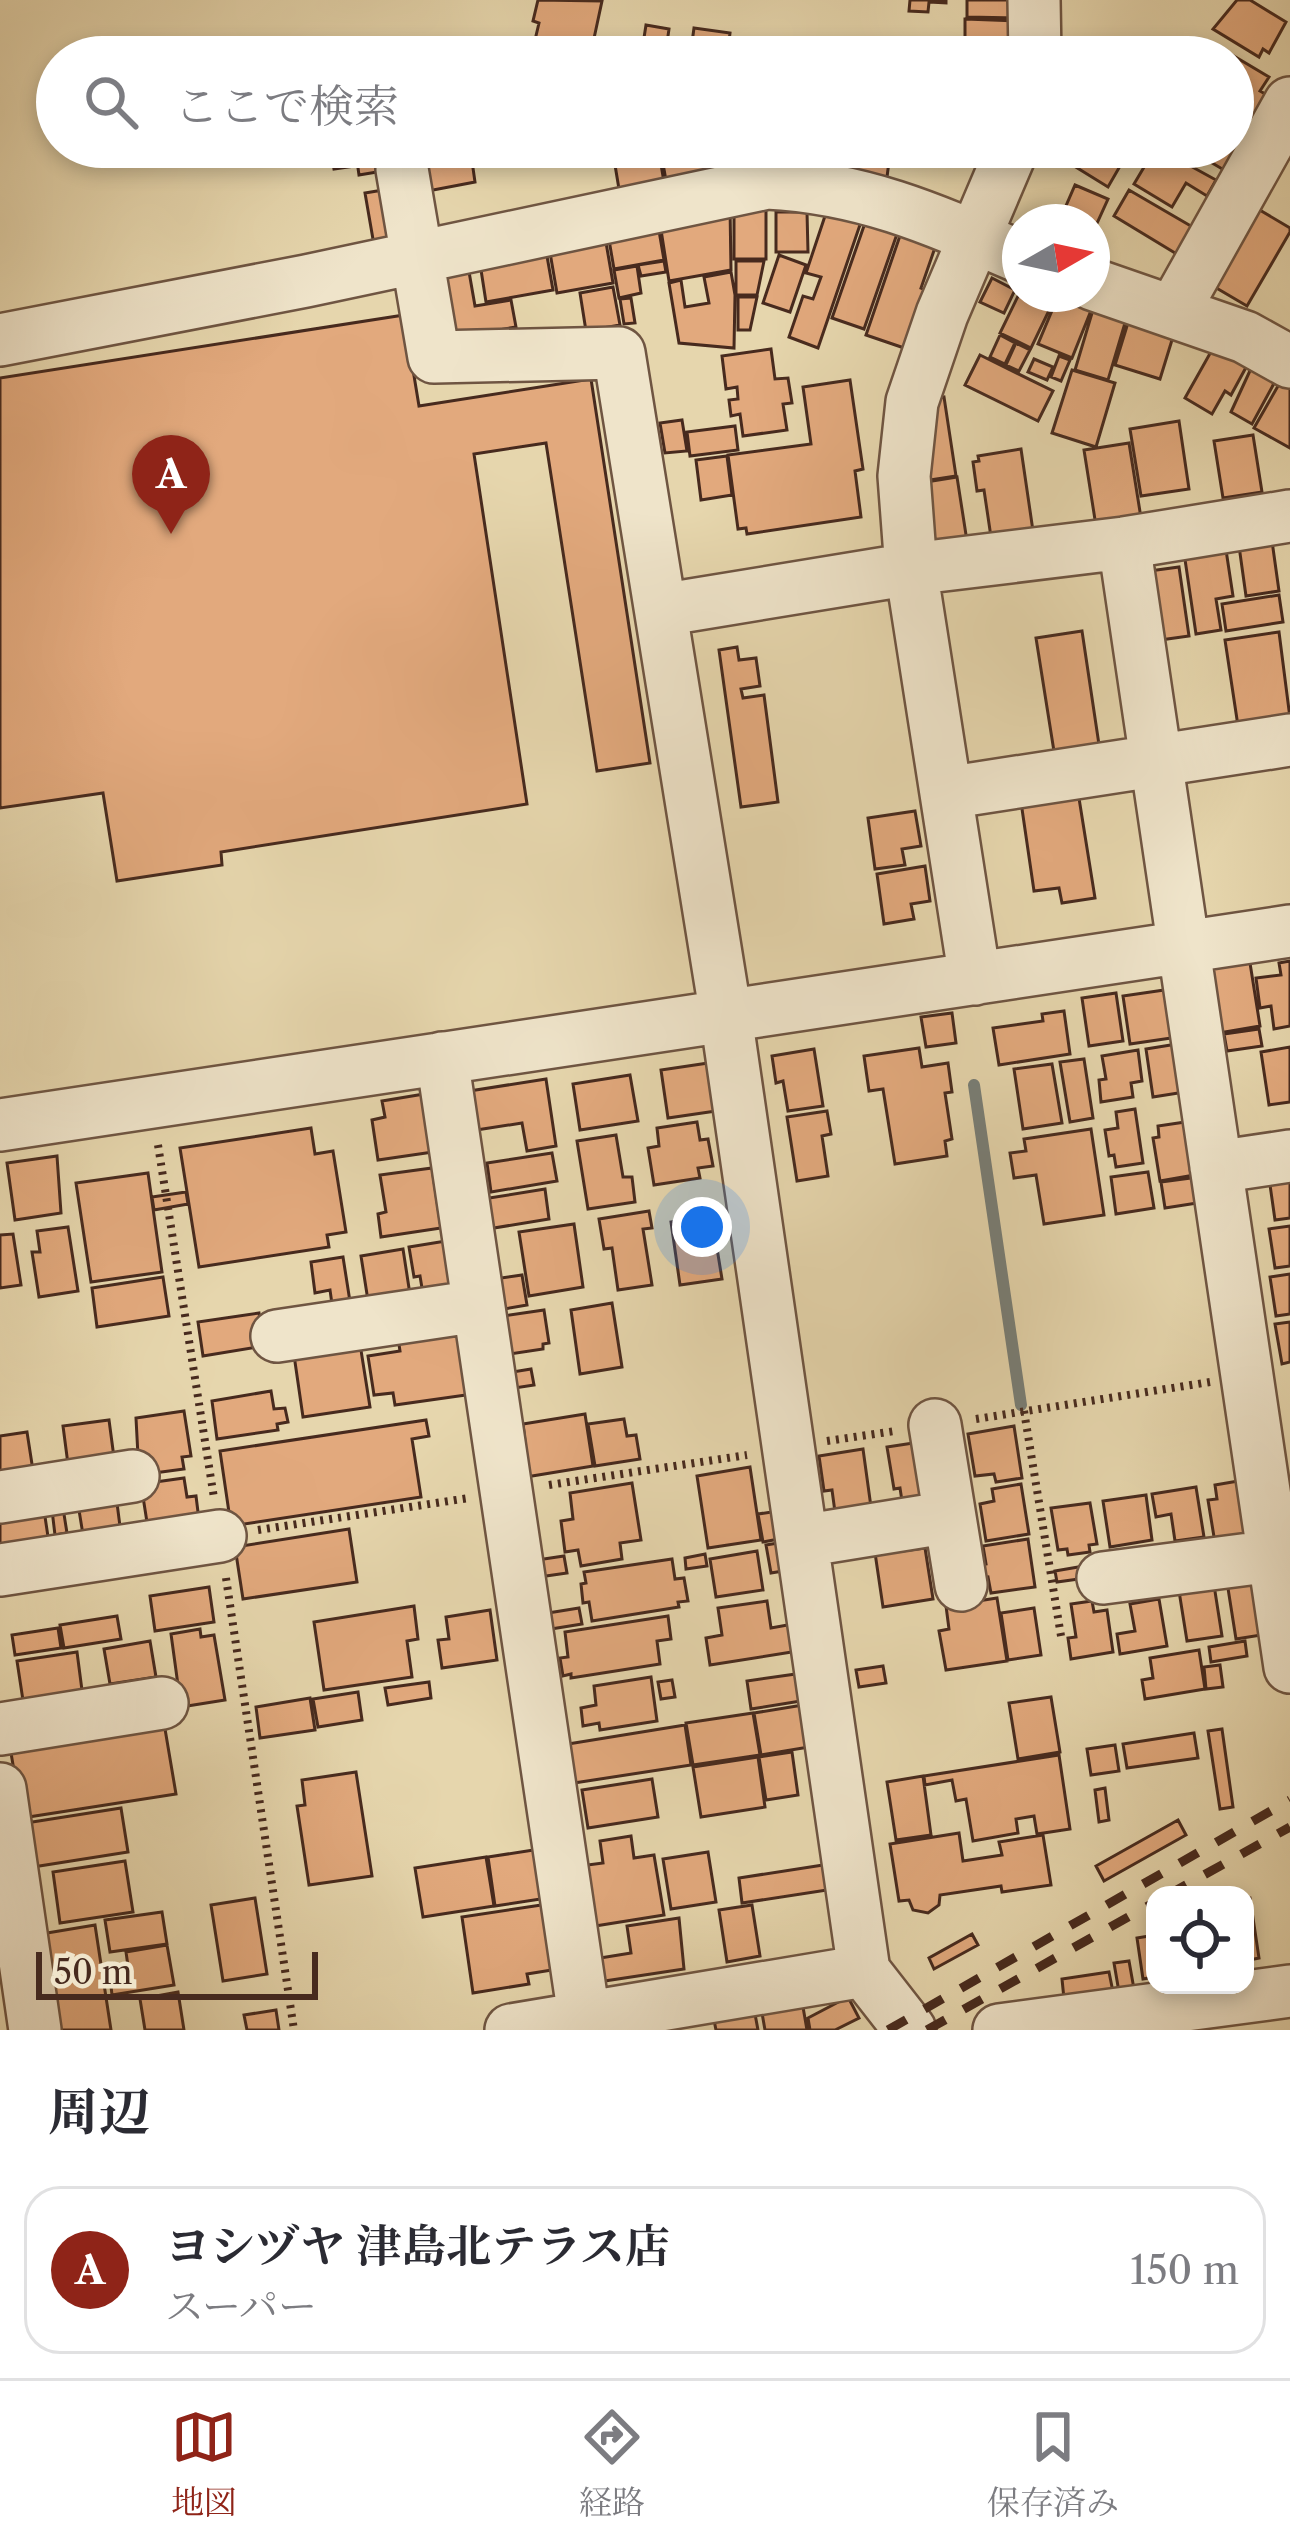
<!DOCTYPE html>
<html lang="ja">
<head>
<meta charset="utf-8">
<style>
	body { margin:0; font-family:"Libre Caslon Text","Noto Serif JP",serif; background:#f7f7f7; color:#2b2b33 }
	.controls { position:absolute; right:36px; bottom:36px; display:grid; overflow:hidden; border-radius:24px; box-shadow:0 6px 18px #0003 }
	.controls button { width:108px; height:108px; display:grid; place-items:center; padding:0; border:0; border-bottom:3px solid #e1e1e2; background:#fff; color:#2b2b33; font:60px sans-serif }
	.compass { position:absolute; left:1002px; top:204px; width:108px; height:108px; border-radius:50%; background:#fff; box-shadow:0 6px 18px #0003; rotate:81deg }
	.scale { position:absolute; left:36px; bottom:30px; width:282px; box-sizing:border-box; padding-left:12px; border:6px solid #472a1e; border-top:0; font-size:33px; line-height:42px; white-space:nowrap; color:#472a1e; -webkit-text-stroke:9px #efe4ca; paint-order:stroke }
	.you { position:absolute; left:702px; top:1227px; width:42px; height:42px; margin:-30px; border:9px solid #fff; border-radius:50%; background:#1a73e8; box-shadow:0 0 0 18px #1a73e833 }
	.badge { display:grid; place-items:center; width:78px; height:78px; border-radius:50%; background:#8f2418; color:#fff; font-size:39px; font-weight:700 }
	.pin { position:absolute; translate:-50% -99px; filter:drop-shadow(0 3px 6px #0008) }
	.pin::after { content:''; position:absolute; top:63px; width:42px; height:36px; background:inherit; clip-path:polygon(0 0,100% 0,50% 100%) }
	.list { margin:0; padding:0; list-style:none }
	h2 { display:flex; justify-content:space-between; align-items:center; height:156px; margin:0; padding:0 48px; font-size:51px }
	h2 small { font-size:39px; font-weight:400; color:#7c7c81 }
	.list li { display:grid; grid-template-columns:78px 1fr auto; gap:36px; align-items:center; box-sizing:border-box; height:168px; margin:0 24px 24px; padding:0 24px; border:3px solid #e1e1e2; border-radius:36px }
	.list b { display:block; font-size:45px; white-space:nowrap }
	.list p { margin:0; font-size:39px; white-space:nowrap; color:#7c7c81 }
	.list em { font-size:39px; font-style:normal; color:#7c7c81 }
	.icon { flex:none; width:66px; height:66px; fill:none; stroke:currentColor; stroke-width:2; stroke-linecap:round; stroke-linejoin:round }
	.map { position:relative; flex:none; width:1290px; height:2030px; overflow:hidden }
	.search { position:absolute; background:#fff; box-shadow:0 6px 18px #0003; left:36px; right:36px; top:36px; height:132px; display:flex; align-items:center; gap:30px; box-sizing:border-box; padding:0 42px; border-radius:66px; color:#7c7c81; font-size:45px }
	.sheet { height:348px; background:#fff }
	nav { display:flex; justify-content:space-around; align-items:center; box-sizing:border-box; height:168px; border-top:3px solid #e1e1e2; background:#fff; font-size:33px; color:#7c7c81 }
	nav a { display:grid; justify-items:center; gap:6px }
	nav .on { color:#8f2418 }
	.map>svg:first-child { display:block }
</style>
</head>
<body>
<div class="map">
<svg width="1290" height="2030" viewBox="0 0 1290 2030">
	<rect width="100%" height="100%" fill="#e6d6ad"/>
	<filter id="stains"><feTurbulence type="fractalNoise" baseFrequency=".00167" numOctaves="4"/><feColorMatrix values="0 0 0 0 .2 0 0 0 0 .09 0 0 0 0 .02 0 0 0 .5 -.17"/></filter>
	<radialGradient id="worn" r=".72"><stop offset=".6" stop-color="#630" stop-opacity="0"/><stop offset="1" stop-color="#630" stop-opacity=".3"/></radialGradient>
	<g fill="none" stroke-linecap="round" stroke-linejoin="round">
		<path stroke="#787f78" stroke-width="12" d="M974 1085 1021 1405"/>
	</g>
	<path fill="#e2a97d" stroke="#472a1e" stroke-width="3" d="M538 0 602 1 590 57H531L539 23 533 21Z
		M910 0H946V3L929 2 928 12 909 11Z
		M967 0H1021V18L967 17Z
		M1237 0H1250L1286 22 1269 53 1263 49 1259 57 1213 29Z
		M965 19 1021 21 1020 53 965 51Z
		M646 25 669 29 665 57H641Z
		M694 28 730 33 727 57H690Z
		M835 45 902 55V57H833Z
		M1217 46 1269 77 1260 91 1267 95 1255 114 1245 108 1240 116 1233 112V57H1211Z
		M1233 129 1243 136 1224 170 1185 147H1233Z
		M309 147H352L355 166 334 169 332 157 312 161Z
		M355 147H386L389 170 359 175Z
		M420 147H470L475 182 428 191Z
		M612 147H658L664 182 619 189Z
		M660 147H703L709 179 667 186Z
		M759 147H787L786 156 759 155Z
		M789 147H825L821 170 787 165Z
		M829 147H904L902 156 890 154 887 177 826 168Z
		M1074 147H1131L1108 187 1066 161Z
		M1156 147 1216 180 1207 196 1186 183 1172 207 1134 184Z
		M1075 185 1108 199 1093 232 1092 222H1059Z
		M395 188 404 240 374 245 365 193Z
		M1129 190 1196 229 1180 256 1114 216Z
		M829 204 863 216 818 348 789 337 803 296 813 299 821 277 806 273Z
		M730 206 731 270 669 281 659 217Z
		M734 207H766V259H734Z
		M1258 209 1290 228V232L1247 306 1213 286Z
		M776 212H807L808 252H776Z
		M657 219 664 260 614 269 607 228Z
		M865 223 897 234 864 329 832 318Z
		M903 227 938 239 921 288 929 291 910 350 866 335Z
		M604 231 613 283 557 293 548 241Z
		M545 245 553 290 486 302 479 257Z
		M779 255 806 265 790 312 763 303Z
		M664 261 666 272 641 276 638 265Z
		M736 261H764L757 295H736Z
		M468 266 475 306 511 300 516 327 447 339 436 272Z
		M637 266 641 293 619 298 614 270Z
		M731 272 735 295 734 348 679 343 669 283 681 280 685 307 709 303 704 277Z
		M992 278 1015 290 1004 313 980 302Z
		M613 287 620 325 586 331 580 293Z
		M1020 292 1055 298 1031 348 1000 333Z
		M1059 294 1092 308 1072 358 1038 344Z
		M738 297H757L750 330H738Z
		M631 298 635 323 624 324 620 299Z
		M1095 303 1128 313 1108 380 1075 370Z
		M1131 313 1176 327 1160 379 1115 365Z
		M404 315 419 406 591 379 650 763 597 771 546 443 474 454 527 804 221 852 222 865 117 881 103 793 0 808V378Z
		M1000 335 1015 343 1005 364 990 357Z
		M1217 341 1250 360 1231 395 1225 391 1212 414 1185 398Z
		M1016 343 1030 350 1019 371 1006 365Z
		M771 349 775 379 788 378 792 403 783 404 787 430 743 436 740 414 731 416 729 400 738 399 737 387 726 389 722 356Z
		M980 355 1053 391 1038 421 965 385Z
		M1059 356 1070 360 1061 381 1051 377Z
		M1034 359 1053 367 1047 380 1028 372Z
		M1254 362 1278 376 1252 424 1231 412Z
		M1072 370 1115 383 1096 447 1052 433Z
		M1282 379 1290 383V448L1254 428Z
		M850 380 863 469 855 471 861 517 747 534 746 528 738 529 728 455 811 444 803 387Z
		M944 397 956 476 930 480 925 447 932 399Z
		M682 420 687 451 665 453 660 423Z
		M1179 421 1189 489 1141 496 1130 429Z
		M735 426 738 450 690 456 687 432Z
		M1253 435 1262 492 1223 498 1214 441Z
		M1129 443 1141 518 1096 526 1084 450Z
		M1021 449 1033 531 991 537 984 490 977 491 973 462 979 461 978 456Z
		M727 456 732 495 701 500 696 460Z
		M957 477 969 554 938 559 926 482Z
		M1272 541 1279 591 1246 596 1239 546Z
		M1183 546 1226 550 1233 596 1216 599 1221 630 1196 634Z
		M1179 567 1189 636 1153 641 1142 572Z
		M1279 595 1283 622 1226 631 1222 604Z
		M1082 631 1101 758 1056 764 1036 638Z
		M1279 632 1290 718 1238 726 1225 640Z
		M737 647 739 660 756 658 760 686 741 689 743 698 764 695 778 802 741 807 719 650Z
		M1078 792 1095 898 1062 903 1059 888 1034 891 1021 802Z
		M915 811 921 846 902 849 905 865 875 869 868 818Z
		M925 866 930 901 911 904 914 919 884 924 877 874Z
		M1290 961V1026L1274 1029 1271 1006 1260 1008 1256 978 1281 975 1279 963Z
		M1250 963 1260 1026 1219 1033 1209 969Z
		M1178 988 1185 1036 1130 1044 1123 996Z
		M1116 993 1123 1041 1089 1046 1082 998Z
		M1064 1011 1070 1054 999 1065 993 1028 1043 1021 1042 1014Z
		M952 1013 956 1043 926 1047 921 1017Z
		M1259 1029 1262 1046 1227 1051 1224 1034Z
		M1183 1043 1191 1091 1153 1097 1146 1049Z
		M1290 1047V1102L1269 1105 1261 1052Z
		M919 1048 922 1067 948 1063 952 1092 945 1093 952 1139 945 1141 947 1156 895 1164 883 1089 869 1091 864 1056Z
		M814 1049 823 1106 788 1111 783 1081 776 1083 772 1056Z
		M1138 1050 1142 1081 1131 1083 1133 1097 1101 1102 1099 1080 1106 1079 1102 1056Z
		M1084 1059 1093 1118 1070 1122 1060 1062Z
		M715 1062 723 1110 668 1118 661 1070Z
		M1052 1064 1062 1123 1023 1129 1014 1069Z
		M630 1075 638 1121 580 1130 573 1084Z
		M546 1079 556 1146 527 1151 522 1123 470 1131 463 1092Z
		M424 1094 433 1152 378 1160 372 1120 385 1117 382 1101Z
		M1135 1109 1143 1163 1116 1167 1114 1155 1109 1156 1105 1130 1118 1128 1116 1112Z
		M827 1111 831 1134 822 1136 828 1176 797 1181 787 1117Z
		M1192 1121 1200 1174 1160 1181 1153 1138 1159 1137 1158 1126Z
		M697 1122 700 1140 708 1139 713 1166 698 1168 700 1178 654 1185 648 1148 659 1146 657 1128Z
		M311 1128 315 1154 333 1151 346 1232 327 1235 329 1247 199 1267 180 1148Z
		M1091 1129 1104 1215 1044 1224 1036 1175 1014 1178 1010 1153 1026 1151 1024 1139Z
		M616 1135 623 1177H632L635 1202 588 1209 577 1141Z
		M552 1153 557 1181 491 1192 487 1163Z
		M57 1156 61 1213 15 1220 7 1163Z
		M432 1168 441 1228 381 1237 378 1214 386 1212 380 1175Z
		M1148 1172 1154 1208 1116 1214 1111 1177Z
		M148 1173 162 1272 91 1282 76 1183Z
		M1290 1174V1218L1275 1220 1269 1178Z
		M1206 1176 1210 1201 1165 1208 1161 1182Z
		M545 1189 549 1219 488 1229 483 1199Z
		M186 1192 188 1204 154 1210 152 1197Z
		M649 1211 652 1228 643 1229 652 1285 618 1290 612 1248 604 1249 599 1219Z
		M707 1216 711 1237 715 1236 722 1279 680 1285 671 1222Z
		M574 1224 583 1287 529 1296 519 1232Z
		M1290 1226V1266L1275 1268 1269 1229Z
		M68 1227 78 1291 39 1297 32 1252H40L37 1231Z
		M13 1234 21 1285 0 1288V1235Z
		M452 1240V1290L423 1294 420 1276 414 1277 409 1247Z
		M403 1249 411 1301 369 1307 361 1256Z
		M343 1257 351 1308 333 1311 330 1290 315 1293 311 1262Z
		M1290 1274V1314L1276 1316 1270 1277Z
		M522 1275 527 1305 498 1310 494 1279Z
		M163 1277 169 1316 97 1327 92 1288Z
		M612 1303 622 1367 580 1374 571 1310Z
		M544 1310 549 1343 543 1344V1349L503 1355 496 1317Z
		M259 1313 263 1337 258 1347 203 1356 198 1322Z
		M1290 1322V1362L1282 1364 1275 1324Z
		M463 1328 473 1394 395 1405 393 1393 374 1395 368 1356 400 1351 398 1338Z
		M360 1344 370 1407 303 1417 294 1355Z
		M531 1369 534 1385 508 1389 506 1373Z
		M271 1391 274 1409 285 1408 288 1422 277 1424 278 1430 217 1439 212 1401Z
		M184 1411 191 1456 182 1457 184 1469 139 1475 136 1418Z
		M585 1414 593 1466 526 1477 520 1442 525 1441 523 1424Z
		M624 1419 627 1436 636 1435 640 1459 595 1466 588 1424Z
		M109 1420 115 1465 69 1472 63 1426Z
		M426 1420 429 1436 412 1439 421 1497 231 1526 220 1451Z
		M1014 1426 1022 1478 996 1482 994 1474 975 1476 968 1434Z
		M27 1432 34 1477 0 1482V1436Z
		M920 1442 929 1497 902 1501 900 1488 894 1489 887 1447Z
		M863 1449 871 1507 835 1512 832 1490 824 1491 819 1456Z
		M750 1467 761 1540 708 1548 697 1476Z
		M184 1478 187 1497 196 1496 200 1528 149 1535 141 1484Z
		M1244 1480 1253 1537 1215 1543 1208 1500 1217 1499 1215 1485Z
		M632 1483 641 1540 620 1543 622 1559 581 1566 578 1550 565 1552 561 1521 573 1519 570 1493Z
		M1021 1484 1029 1534 986 1541 980 1504 994 1501 992 1489Z
		M1196 1487 1204 1537 1175 1541 1171 1514 1156 1517 1152 1494Z
		M1146 1495 1152 1540 1110 1547 1103 1501Z
		M117 1503 122 1542 85 1547 78 1504Z
		M1090 1503 1097 1544 1089 1545 1090 1552 1068 1555 1067 1549 1058 1550 1051 1508Z
		M63 1508 67 1533 55 1535 52 1510Z
		M44 1510 50 1550 0 1552V1516Z
		M785 1510 789 1537 763 1542 758 1514Z
		M349 1529 357 1582 243 1599 235 1547Z
		M1028 1539 1035 1587 991 1593 988 1577 981 1578 979 1565 986 1564 983 1546Z
		M790 1541 795 1569 771 1573 766 1545Z
		M900 1542 902 1551 925 1548 933 1599 883 1607 874 1546Z
		M757 1551 763 1590 716 1597 710 1559Z
		M705 1554 707 1566 686 1569 685 1558Z
		M564 1556 567 1573 539 1577 537 1560Z
		M672 1559 675 1579 684 1578 688 1601 678 1602 679 1607 592 1621 589 1602 583 1603 581 1584 586 1583 584 1572Z
		M1084 1566 1086 1578 1057 1582 1055 1571Z
		M1264 1576 1273 1633 1236 1639 1227 1582Z
		M1214 1585 1222 1636 1187 1641 1179 1591Z
		M209 1587 214 1622 155 1631 150 1596Z
		M997 1598 1007 1661 946 1670 939 1631 949 1629 946 1606Z
		M1159 1599 1167 1646 1120 1654 1117 1634 1135 1631 1130 1604Z
		M767 1601 771 1628 793 1624 798 1651 710 1665 706 1638 722 1635 718 1608Z
		M1092 1601 1094 1612 1107 1610 1113 1652 1071 1659 1068 1638 1076 1637 1071 1604Z
		M414 1606 418 1639 407 1641 412 1677 324 1690 314 1622Z
		M579 1608 582 1624 551 1629 548 1613Z
		M1034 1608 1041 1655 1008 1660 1001 1613Z
		M490 1610 497 1660 442 1668 438 1640 449 1639 446 1617Z
		M117 1616 121 1639 64 1648 60 1625Z
		M668 1616 671 1639 657 1641 660 1664 571 1678V1674L563 1676 560 1658 568 1657 565 1632Z
		M58 1628 61 1648 15 1655 12 1635Z
		M200 1629 201 1637 214 1635 225 1700 181 1707 171 1634Z
		M150 1641 156 1677 110 1684 104 1649Z
		M1245 1641 1247 1656 1211 1662 1209 1647Z
		M1199 1650 1205 1689 1145 1699 1142 1680 1153 1678 1150 1658Z
		M77 1652 83 1698 24 1707 17 1661Z
		M1220 1665 1223 1687 1206 1689 1204 1667Z
		M883 1666 886 1683 859 1687 856 1670Z
		M803 1673 807 1700 751 1709 747 1681Z
		M651 1677 657 1721 600 1730 599 1723 583 1726 581 1708 596 1705 594 1686Z
		M672 1680 675 1697 661 1699 658 1682Z
		M429 1682 431 1698 388 1705 385 1688Z
		M358 1692 362 1720 318 1727 313 1699Z
		M1051 1697 1060 1752 1018 1759 1009 1703Z
		M310 1698 315 1730 260 1738 256 1707Z
		M809 1704 815 1746 761 1755 754 1713Z
		M753 1713 760 1755 693 1765 686 1723Z
		M164 1723 176 1794 22 1818 10 1747Z
		M685 1725 691 1765 574 1783 568 1744Z
		M1222 1729 1233 1807 1220 1809 1208 1731Z
		M1194 1733 1198 1758 1127 1768 1123 1744Z
		M1115 1745 1119 1771 1091 1775 1087 1749Z
		M792 1752 798 1795 766 1800 759 1757Z
		M1059 1755 1070 1829 1037 1834 1034 1816 1016 1819 1018 1833 973 1841 966 1799 956 1801 952 1780 925 1785 924 1776Z
		M758 1757 765 1807 701 1817 693 1767Z
		M356 1772 372 1876 309 1885 297 1806 305 1805 302 1780Z
		M923 1776 931 1835 896 1840 887 1782Z
		M652 1779 658 1817 588 1828 582 1790Z
		M1105 1788 1109 1820 1099 1822 1095 1790Z
		M121 1808 128 1852 33 1867 26 1823Z
		M1178 1820 1186 1835 1104 1881 1096 1866Z
		M959 1833 963 1861 1002 1855 999 1842 1043 1835 1051 1885 1002 1892 1001 1886 940 1895 939 1905 928 1913 913 1910 909 1900 899 1901 890 1844Z
		M631 1836 634 1858 654 1855 664 1915 589 1927 580 1866 603 1863 600 1841Z
		M540 1849 547 1898 495 1906 488 1857Z
		M708 1852 716 1902 671 1909 663 1859Z
		M486 1857 494 1906 423 1917 415 1868Z
		M125 1861 133 1912 60 1923 53 1872Z
		M836 1863 840 1888 742 1903 739 1878Z
		M255 1898 267 1974 223 1981 211 1905Z
		M1245 1898H1250L1259 1958 1245 1961Z
		M548 1904 558 1969 527 1974 529 1984 473 1993 462 1917Z
		M752 1905 760 1956 727 1962 719 1910Z
		M162 1912 167 1944 110 1952 105 1920Z
		M679 1918 684 1969 598 1982 594 1959 631 1953 627 1926Z
		M95 1925 111 2030H55L41 1934Z
		M972 1934 978 1945 934 1969 929 1958Z
		M1155 1935V1977L1143 1979 1137 1938Z
		M167 1945 174 1985 112 1995 109 1969 128 1966 126 1952Z
		M1129 1961 1134 1989 1119 1992 1114 1963Z
		M1109 1972 1113 1992 1064 1999 1062 1979Z
		M178 1992 184 2030H145L140 1999Z
		M848 1997 859 2018 835 2030H810L808 2018Z
		M803 2007 807 2030H765L762 2013Z
		M276 2010 279 2030H247L244 2015Z
		M755 2014 758 2030H716L714 2020Z"/>
	<g fill="none" stroke-linecap="round" stroke-linejoin="round">
		<defs>
			<path id="minor" d="M1034 0 1035 57
				M402 169 434 357 619 353 726 1016 864 1971 910 2030
				M1092 284 1245 337 1290 362
				M1173 312 1290 103
				M0 340 306 281 767 183C864 188 933 219 1020 257
				M1124 543 1290 1667
				M661 610 911 569 1124 543 1290 516
				M946 793 1290 740
				M975 979 911 569 904 476 912 402 942 314 1013 147
				M442 1058 586 2030
				M0 1125 1290 931
				M1216 1167 1290 1156
				M277 1336 478 1306
				M935 1425 961 1585
				M0 1497 133 1476
				M802 1541 950 1517
				M0 1570 220 1536
				M1103 1578 1273 1556
				M0 1729 162 1703
				M0 1789 35 2030
				M511 2030 864 1971
				M999 2030 1290 1991"/>
		</defs>
		<use href="#minor" stroke="#6f5542" stroke-width="56"/>
		<path stroke="#472a1e" stroke-width="8" stroke-dasharray="3 6" stroke-linecap="butt" d="M158 1145 214 1498
			M1024 1411 1061 1636
			M976 1419 1210 1382
			M827 1441 895 1431
			M549 1485 747 1455
			M258 1530 469 1498
			M226 1578 294 2030"/>
		<use href="#minor" stroke="#efe4ca" stroke-width="51"/>
		<path stroke="#472a1e" stroke-width="9" stroke-dasharray="21 21" stroke-linecap="butt" d="M1168 1895 1290 1827
			M888 2030 1290 1800
			M927 2030 1155 1902"/>
	</g>
	<rect width="100%" height="100%" filter="url(#stains)"/>
	<rect width="100%" height="100%" fill="url(#worn)"/>
</svg>
<div class="controls">
<button><svg class="icon" aria-label="locate" viewBox="0 0 24 24"><circle cx="12" cy="12" r="6"/><path d="M12 2v4M12 18v4M2 12h4M18 12h4"/></svg></button>
</div>
<svg class="compass" viewBox="-18 -18 36 36"><path d="M0-13l5 13h-10z" fill="#e53935"/><path d="M0 13l5-13h-10z" fill="#7c7c81"/></svg>
<div class="scale">50 m</div>
<div class="you"></div>
<div class="pin badge" style="left:171px;top:534px">A</div>
<div class="search"><svg class="icon" aria-label="search" viewBox="0 0 24 24"><circle cx="10" cy="10" r="6"/><path d="M15 15l6 6"/></svg>ここで検索</div>
</div>
<section class="sheet">
<h2>周辺<small></small></h2>
<ul class="list">
<li><span class="badge">A</span><div><b>ヨシヅヤ 津島北テラス店</b><p>スーパー</p></div><em>150 m</em></li>
</ul>
</section>
<nav>
<a class="on"><svg class="icon" aria-label="map" viewBox="0 0 24 24"><path d="M3 6l6-2 6 2 6-2v14l-6 2-6-2-6 2zM9 4v14M15 6v14"/></svg>地図</a>
<a><svg class="icon" aria-label="directions" viewBox="0 0 24 24"><path d="M12 3l9 9-9 9-9-9zM9 14v-3h6M13 9l2 2-2 2"/></svg>経路</a>
<a><svg class="icon" aria-label="saved" viewBox="0 0 24 24"><path d="M7 4h10v16l-5-4-5 4z"/></svg>保存済み</a>
</nav>
</body>
</html>
